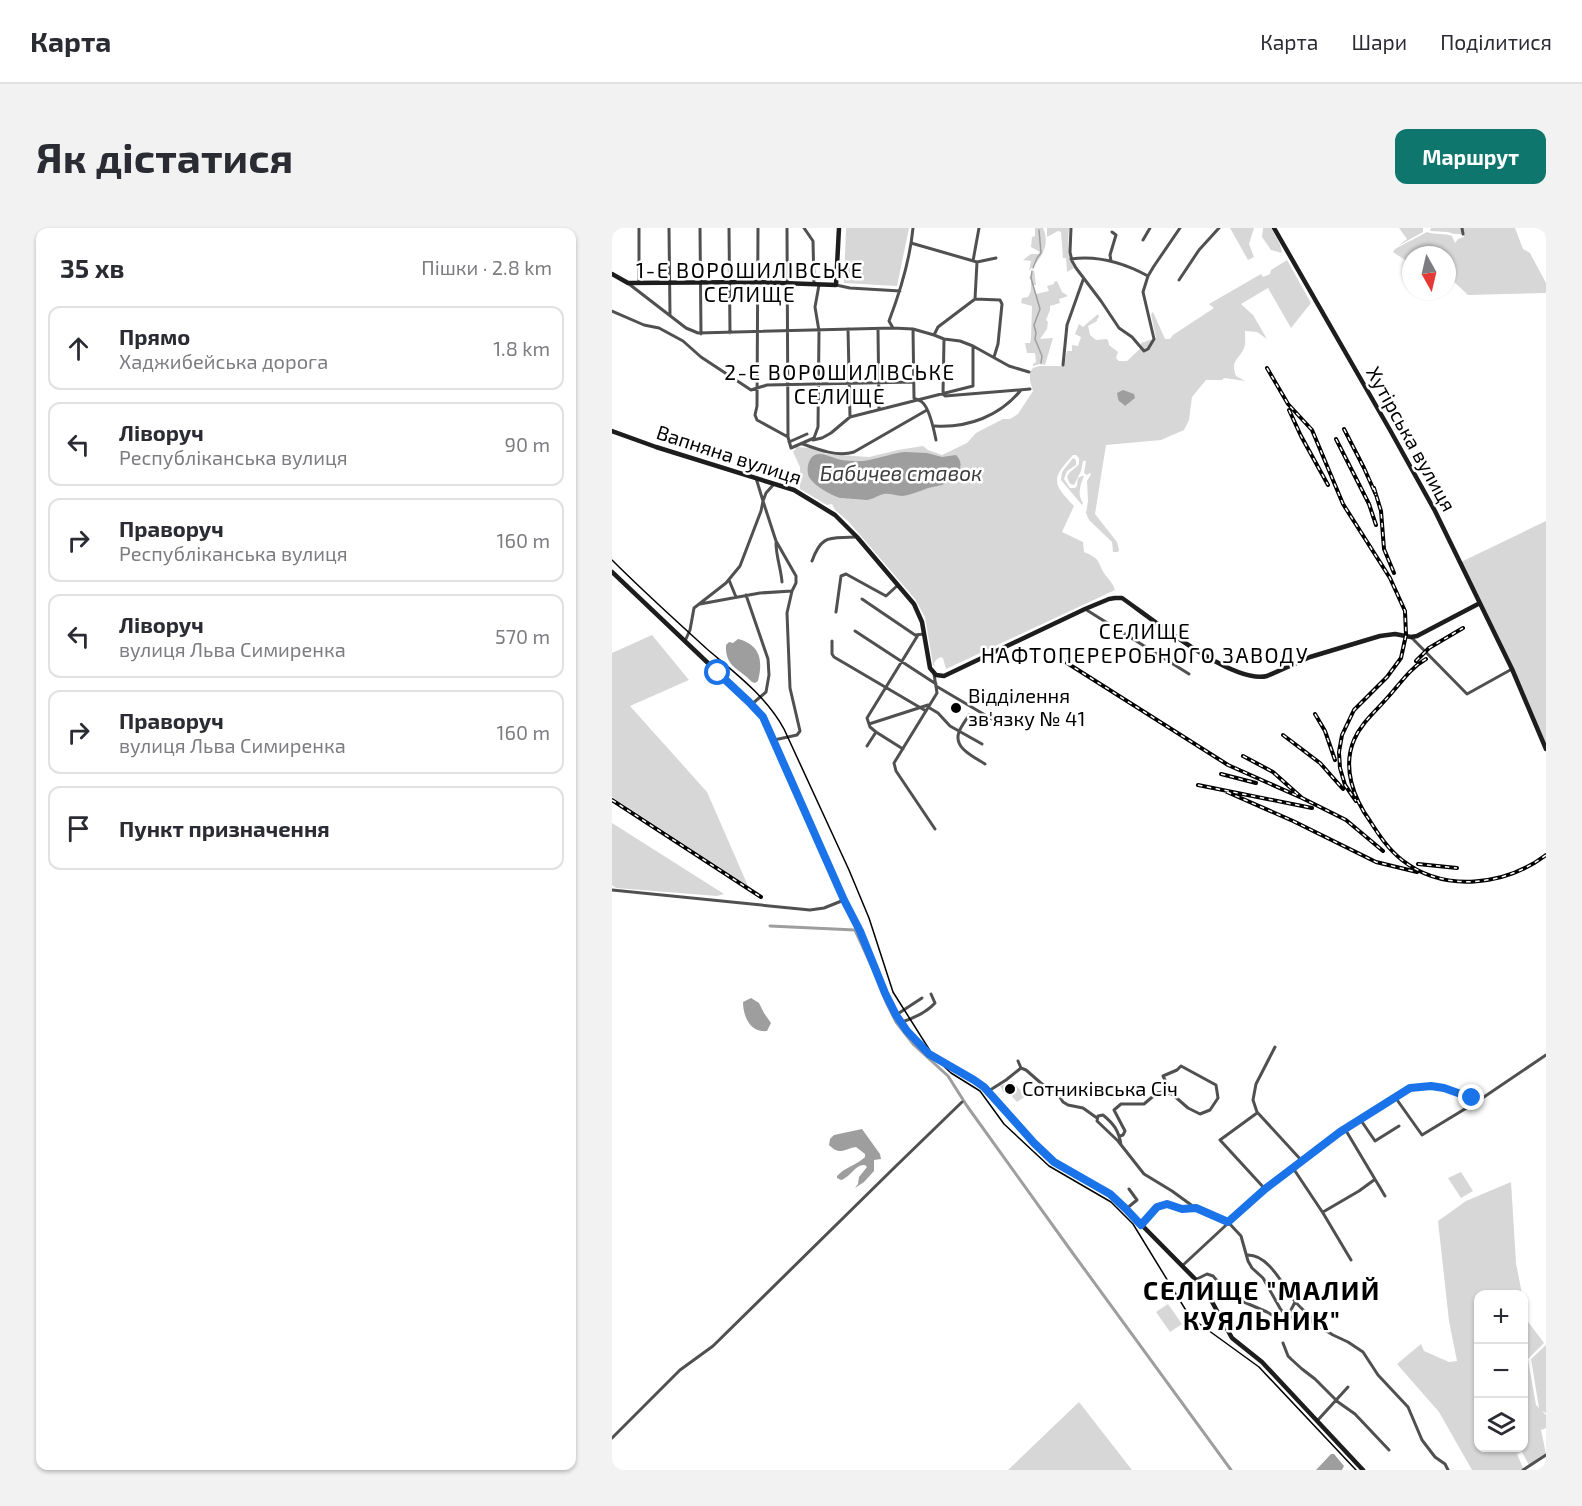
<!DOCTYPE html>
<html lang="uk">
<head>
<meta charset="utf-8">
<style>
	body { margin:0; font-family:"Exo 2",sans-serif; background:#f2f2f3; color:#2b2b33 }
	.controls { position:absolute; right:18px; bottom:18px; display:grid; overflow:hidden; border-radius:12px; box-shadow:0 2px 4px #0004 }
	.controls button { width:54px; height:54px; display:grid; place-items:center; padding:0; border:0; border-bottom:2px solid #e1e1e2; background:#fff; color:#2b2b33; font:30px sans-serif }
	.compass { position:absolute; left:790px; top:18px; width:54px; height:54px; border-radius:50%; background:#fff; box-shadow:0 2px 4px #0004; rotate:172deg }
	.stop { position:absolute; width:18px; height:18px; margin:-14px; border:4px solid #1a73e8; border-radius:50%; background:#fff }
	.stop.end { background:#1a73e8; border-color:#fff; box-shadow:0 2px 6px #0008 }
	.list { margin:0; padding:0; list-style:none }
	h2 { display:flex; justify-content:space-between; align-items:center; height:78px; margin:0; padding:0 24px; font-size:26px }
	h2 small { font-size:20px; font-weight:400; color:#7c7c81 }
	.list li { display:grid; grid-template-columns:39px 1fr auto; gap:18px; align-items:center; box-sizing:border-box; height:84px; margin:0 12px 12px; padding:0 12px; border:2px solid #e1e1e2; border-radius:12px }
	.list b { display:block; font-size:22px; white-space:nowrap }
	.list p { margin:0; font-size:20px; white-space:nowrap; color:#7c7c81 }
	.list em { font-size:20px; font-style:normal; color:#7c7c81 }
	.icon { flex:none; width:33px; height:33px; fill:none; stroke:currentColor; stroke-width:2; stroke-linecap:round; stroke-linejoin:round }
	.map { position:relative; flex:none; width:934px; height:1242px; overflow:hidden; border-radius:12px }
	header { display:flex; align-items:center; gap:36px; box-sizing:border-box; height:84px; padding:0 30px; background:#fff; border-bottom:2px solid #e1e1e2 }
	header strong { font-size:28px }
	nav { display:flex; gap:33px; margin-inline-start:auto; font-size:21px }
	.intro { display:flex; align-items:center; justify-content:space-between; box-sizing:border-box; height:144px; padding:0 36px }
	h1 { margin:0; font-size:42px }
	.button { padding:15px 27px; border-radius:12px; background:#0f766e; color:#fff; font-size:21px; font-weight:700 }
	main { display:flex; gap:36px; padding:0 36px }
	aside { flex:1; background:#fff; border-radius:12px; box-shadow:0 2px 4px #0004 }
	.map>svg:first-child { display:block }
</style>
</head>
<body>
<header>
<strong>Карта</strong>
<nav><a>Карта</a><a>Шари</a><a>Поділитися</a></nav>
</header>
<div class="intro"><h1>Як дістатися</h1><a class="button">Маршрут</a></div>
<main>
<aside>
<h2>35 хв<small>Пішки · 2.8 km</small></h2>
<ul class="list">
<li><svg class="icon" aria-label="ahead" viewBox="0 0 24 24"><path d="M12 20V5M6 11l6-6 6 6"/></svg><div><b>Прямо</b><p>Хаджибейська дорога</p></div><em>1.8 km</em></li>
<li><svg class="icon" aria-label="left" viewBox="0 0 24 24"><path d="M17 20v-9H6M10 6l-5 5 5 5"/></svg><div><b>Ліворуч</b><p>Республіканська вулиця</p></div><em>90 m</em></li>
<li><svg class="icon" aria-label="right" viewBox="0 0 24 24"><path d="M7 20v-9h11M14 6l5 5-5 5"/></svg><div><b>Праворуч</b><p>Республіканська вулиця</p></div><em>160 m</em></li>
<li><svg class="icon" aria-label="left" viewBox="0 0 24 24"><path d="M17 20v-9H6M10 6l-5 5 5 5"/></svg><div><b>Ліворуч</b><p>вулиця Льва Симиренка</p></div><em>570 m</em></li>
<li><svg class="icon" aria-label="right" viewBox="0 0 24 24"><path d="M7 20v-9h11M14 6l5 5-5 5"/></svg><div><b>Праворуч</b><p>вулиця Льва Симиренка</p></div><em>160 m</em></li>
<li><svg class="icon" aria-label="arrive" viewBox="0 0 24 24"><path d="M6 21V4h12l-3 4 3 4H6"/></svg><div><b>Пункт призначення</b></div></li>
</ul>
</aside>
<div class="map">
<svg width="934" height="1242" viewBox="0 0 934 1242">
	<rect width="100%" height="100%" fill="#fff"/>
	<path fill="#d7d7d7" d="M234 0H297L285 58 232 55Z
		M423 0H431C439 18 429 30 417 43L419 33 411 32 419 26H426L428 24 419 19 420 9 423 8Z
		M435 0H457C456 13 455 29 462 40L455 44 454 30H451L449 4 446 3 435 9Z
		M618 0H642L637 16 642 29 636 32Z
		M651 0H659L668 16 670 25 659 22 650 9Z
		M787 0H811V4L786 18 795 11Z
		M819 0H849V6H842L836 4 818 3Z
		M851 0H903L911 21 918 25 934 55V65L856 67 840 52 835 43V27H799V36L781 24 783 21 815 4C823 7 832 5 840 8L843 15 846 11 852 9Z
		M675 32 699 75 679 100 656 60 629 76 641 87 655 111 645 104 633 103C633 108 634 115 632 120 627 132 618 132 624 148L633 153 612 150 610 152H594L580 169 577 192 572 202 549 212 494 217 483 286 505 314 507 322 506 324H501L500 314 477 292 474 285 476 273 475 253 479 246 478 245 475 247 472 245 474 233H471L469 243 462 257 458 256 455 249C457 243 463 241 467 236V230L464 227H461C439 251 440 255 462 278L450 304 471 314 472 324C492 332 484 336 495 349 499 354 501 356 503 362L334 441 331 430 329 429 325 431 322 435 323 439 321 437 313 389 303 371 236 293 223 282 220 276 215 277 188 261V239L181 224 185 219 198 220 214 226 257 229 286 222 311 218 316 222 330 227 355 215 364 205 391 191H398L406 186 421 163 418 153V144L421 140 427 138H452L455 123H460V117L466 118 469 109 463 106 467 96 471 99 486 86 487 89 485 91V93L476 98 478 107 484 112 494 111 496 112 497 117 506 124 504 130 507 133H515L529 120V115L544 110 539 86 541 84 553 111H558L561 107 602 80 597 76 649 46 651 49 658 46 659 42Z
		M422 42 424 57H422V62L424 66 437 63 435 58 442 56V54L445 53 450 64 456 68 447 71 448 75 438 78V82L434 92 436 94 435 101 428 111 441 110 433 137 428 136 421 138V136L424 134 423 125H415L413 115H418L419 110 420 78 409 75 410 70 416 69 419 63V52L417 50Z
		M461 230 464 232V237L455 243 452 251 458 260H463L465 258 466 250 470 248H472C468 258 465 266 471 275L470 277 449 252 450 244Z
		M934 293V519L849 334Z
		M40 407 77 452 18 478 95 564 136 658 0 569V425Z
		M0 595 112 666 105 668 4 660 0 657Z
		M400 853 414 868 405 874 396 864 392 865 388 858Z
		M849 944 861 963 849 970 836 950Z
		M899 954 904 1035 910 1066H867V1220H912V1075L914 1091 932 1115 916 1131 924 1177 927 1180 919 1131 934 1117V1185L930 1183 934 1187V1200L929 1202 934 1226 917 1237 910 1224 905 1226 911 1240 909 1242H860L827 1184 785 1136 809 1116 812 1123 837 1134 845 1133 837 1093 826 993 854 973Z
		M556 1076 570 1096 558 1104 544 1084Z
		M467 1174 520 1242H396Z"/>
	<path fill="#9e9e9e" d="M511 162 522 166 523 170 513 178C507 171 507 177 505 165Z
		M293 224 315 225 330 229 344 227C356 239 342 252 330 257 325 258 321 259 316 260 308 263 299 267 290 268 284 268 278 265 272 266 266 267 262 271 255 272 253 272 230 270 228 270 219 267 198 256 196 246 195 241 196 233 200 229 207 221 221 231 230 232 238 233 249 234 257 232 269 230 280 225 293 224Z
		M126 411C149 417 151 433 146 453L143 455 140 454C128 440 113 440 114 417L117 414 121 415Z
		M139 770 147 775 152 785 159 795 155 803C138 805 131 788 131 774Z
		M250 901 268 926 269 931 262 932V943L252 954 243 960 246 956 247 949 255 939 253 937C243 936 239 949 229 952L225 950V948C233 939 245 937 253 929V926L244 919C232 921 228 928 217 917L218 911 222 907Z
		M719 1226H722L732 1238 730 1242H704Z"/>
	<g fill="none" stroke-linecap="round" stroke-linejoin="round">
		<path stroke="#9e9e9e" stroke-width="1.5" d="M421 40 425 30 429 25 427 2
			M420 43 419 50 428 81 422 97 424 105 423 111 430 128 429 135"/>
		<path stroke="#9e9e9e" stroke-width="3" d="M158 698 243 702 261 741 274 774 284 794 302 817 336 848 355 878 457 1020 619 1242"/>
		<path stroke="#505050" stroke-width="3" d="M27 0V55
			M57 0 58 87
			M88 0 89 106
			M117 0 118 105
			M146 0 145 178 143 187 145 192 176 209
			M175 0 176 209 179 220 202 210 206 199 207 103 203 79 207 57
			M192 0 201 13 202 55
			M459 0 458 24 460 33 464 40 489 73 507 100 520 109 532 123 536 121 542 111 531 64 536 48 542 38 568 0
			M850 0 851 6
			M531 12 538 0
			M299 15 365 34 363 71
			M459 31C487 27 512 35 536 48
			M361 33 367 0
			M499 33 498 27 504 7 500 4
			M365 34 384 30
			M567 52 587 22 607 0
			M17 56 74 100 86 105 281 100 301 101 322 107 332 111 348 113 361 118 397 138 417 144
			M224 57 238 60 288 63
			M0 83 32 97 47 100 71 113 89 129 139 162 155 157 302 154
			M281 100 277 93C288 64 298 32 301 0
			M236 101 238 189
			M266 101 267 181
			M301 101 302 170C305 172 309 172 311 175 318 182 322 202 324 212
			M322 107 326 99 363 71 388 72 390 76 386 116 382 129
			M332 111 331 166 333 168 418 161
			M451 137 455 97 471 52
			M323 198C356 200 388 188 409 162
			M201 212 210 210 219 205 238 189 361 158V118
			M177 214 195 206
			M191 216C207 222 226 229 242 224L315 182
			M164 315C164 328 169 341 170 354
			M200 333C210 305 219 311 243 309
			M117 352 124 369
			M134 367 156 431 157 447 154 464 140 476
			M250 371 303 407 312 406
			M88 376 148 365 180 363
			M473 381 577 446
			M224 384 229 348 234 346 274 368 286 357
			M243 403 324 456
			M799 409 855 466 900 441
			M73 413 78 402 82 380 114 355 128 338 149 283 151 273 144 250
			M220 413V426L222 429 314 483
			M322 446 325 465 282 535 284 543 323 601
			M324 458 390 497
			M316 479 326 485 338 498 370 516
			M357 487C354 492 349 498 347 504 341 520 362 529 373 536
			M257 496 316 477
			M162 512 185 507 188 503 178 460 175 385 180 363 184 355V348L164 313 151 273 154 265 162 256
			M255 518 264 504
			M291 521 264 504 258 499 255 490 306 407
			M0 662 198 682 212 680 232 672
			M284 787 310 770
			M290 794C302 790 315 784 323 775L319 766
			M663 819 644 856 641 872 645 884 690 933
			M406 833 409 840
			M375 864 394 852 409 840 414 842 430 856 444 863 451 874 456 877 471 880 485 890
			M783 869 810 907 866 873 934 827
			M645 885 608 912 653 961
			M748 891 763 913 787 898
			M733 901 773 968
			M508 908 511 907 513 903 502 882 509 876H532L545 865 550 864 560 866 576 880 588 886 598 882 606 870 604 857 569 838 565 842 551 848 560 866
			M509 917C507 903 502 896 491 887L486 888 485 893 506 913 532 946 560 963 582 979
			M681 940 711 985 739 1032
			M514 981 525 972 517 961
			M711 984 747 963 762 952
			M529 997 545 979 555 976 570 981 583 980 616 994 629 1008 636 1033 640 1040 651 1050 669 1082 676 1088 683 1074
			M635 1027C657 1026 671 1058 682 1072 687 1079 694 1084 700 1090V1094L721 1107 736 1114 751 1124 766 1147 796 1179 810 1212 823 1229 833 1236 836 1242
			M570 1038 653 961 728 904 798 860 819 858 832 860 866 873
			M583 1052 595 1046 601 1048 615 1064 625 1071 655 1084 667 1091H675L676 1088 700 1094
			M671 1115 676 1128 679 1131 690 1141 703 1151 726 1174 743 1186 777 1222
			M705 1193 736 1159
			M0 1210 68 1142 101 1118 284 938 350 874
			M911 1242 934 1227"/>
		<path stroke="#1d1d1d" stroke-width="4.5" d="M662 0 778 202 823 283 900 441 934 521
			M0 46 16 55 146 54 224 57 227 0
			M0 203 44 219 182 262 223 287 245 309 302 376 310 394 318 440 324 447 332 448 473 381 497 371 503 370H510C539 390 621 457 655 448L698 429 768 408 783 406 799 409 805 408 868 375
			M0 344 137 474 151 490 232 672 248 703 273 765 284 787 295 803 317 826 362 852 372 859 434 928 442 934 504 971 590 1058 599 1072 620 1110 650 1134 751 1242"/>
		<path stroke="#000" stroke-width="1.5" d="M0 332C31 363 63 392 95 421 123 445 154 468 172 501L237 642 257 690 281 764 322 829 339 845 368 863 392 896 437 938 499 974 521 996 578 1089 647 1139 744 1242"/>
		<defs>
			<path id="rail" d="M655 140 676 176 700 202 731 276 778 350 793 383 794 407 789 430 775 449 742 482 730 507 727 524 728 540 733 557 744 573
				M677 182 689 208 716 257
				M732 201 752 240 764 267
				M724 211 757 276 764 297
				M762 260 769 283 772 321 782 345
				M814 431C798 440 788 456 776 469 764 483 749 495 742 512 730 540 742 571 758 593 767 607 776 621 790 632 832 665 893 658 934 627
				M804 433 817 420 851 400
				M455 435 616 537 690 570
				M703 486 713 503 723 532
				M671 507 708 535 731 561
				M631 528 661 544 690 570 734 592 771 623
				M609 546 644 555
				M586 557 700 580
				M615 564 681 593 764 634 805 644
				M0 572 149 669
				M806 636 845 640"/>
		</defs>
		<use href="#rail" stroke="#000" stroke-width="4"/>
		<use href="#rail" stroke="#fff" stroke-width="1.5" stroke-dasharray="4.5" stroke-linecap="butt"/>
	</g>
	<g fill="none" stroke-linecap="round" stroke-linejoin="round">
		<path stroke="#1a73e8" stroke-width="8" d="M106 445 137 474 151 489 232 672 248 703 273 765 284 787 295 803 317 826 362 852 372 859 422 915 442 934 498 966 514 981 529 997 545 979 555 976 570 981 584 980 616 994 653 961 728 904 798 860 819 858 832 860 860 870"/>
	</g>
	<g fill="#000" stroke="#fff" stroke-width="2">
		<circle cx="344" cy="480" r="6"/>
		<circle cx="398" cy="861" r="6"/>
	</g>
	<g text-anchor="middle" stroke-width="5" stroke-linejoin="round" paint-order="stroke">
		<g font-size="20" fill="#000" stroke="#fff">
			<text transform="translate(799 211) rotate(61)" y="7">Хутірська вулиця</text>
			<text transform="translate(117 227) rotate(18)" y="7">Вапняна вулиця</text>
		</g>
		<g font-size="20" fill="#000" stroke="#fff" text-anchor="start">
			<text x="356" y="475">Відділення<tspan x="356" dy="23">зв'язку № 41</tspan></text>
			<text x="410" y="868">Сотниківська Січ</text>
		</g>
		<g font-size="21" letter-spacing="1.5" fill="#000" stroke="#fff">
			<text x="138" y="50">1-Е ВОРОШИЛІВСЬКЕ<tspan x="138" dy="24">СЕЛИЩЕ</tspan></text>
			<text x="228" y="152">2-Е ВОРОШИЛІВСЬКЕ<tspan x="228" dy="24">СЕЛИЩЕ</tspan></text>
			<text x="533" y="411">СЕЛИЩЕ<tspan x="533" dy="24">НАФТОПЕРЕРОБНОГО ЗАВОДУ</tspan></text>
		</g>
		<g font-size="21" font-style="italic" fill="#3f3f3f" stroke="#fff">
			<text x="289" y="253">Бабичев ставок</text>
		</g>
		<g font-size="26" font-weight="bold" letter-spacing="1.5" fill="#000" stroke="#fff">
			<text x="650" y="1072">СЕЛИЩЕ "МАЛИЙ<tspan x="650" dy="30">КУЯЛЬНИК"</tspan></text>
		</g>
	</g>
</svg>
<div class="controls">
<button>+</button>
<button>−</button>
<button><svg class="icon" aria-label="layers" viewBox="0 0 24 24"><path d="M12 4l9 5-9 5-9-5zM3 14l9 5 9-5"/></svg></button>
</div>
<svg class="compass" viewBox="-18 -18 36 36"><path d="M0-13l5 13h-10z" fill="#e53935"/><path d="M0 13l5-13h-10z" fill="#7c7c81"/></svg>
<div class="stop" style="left:106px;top:445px"></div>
<div class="stop end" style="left:860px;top:870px"></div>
</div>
</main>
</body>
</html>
